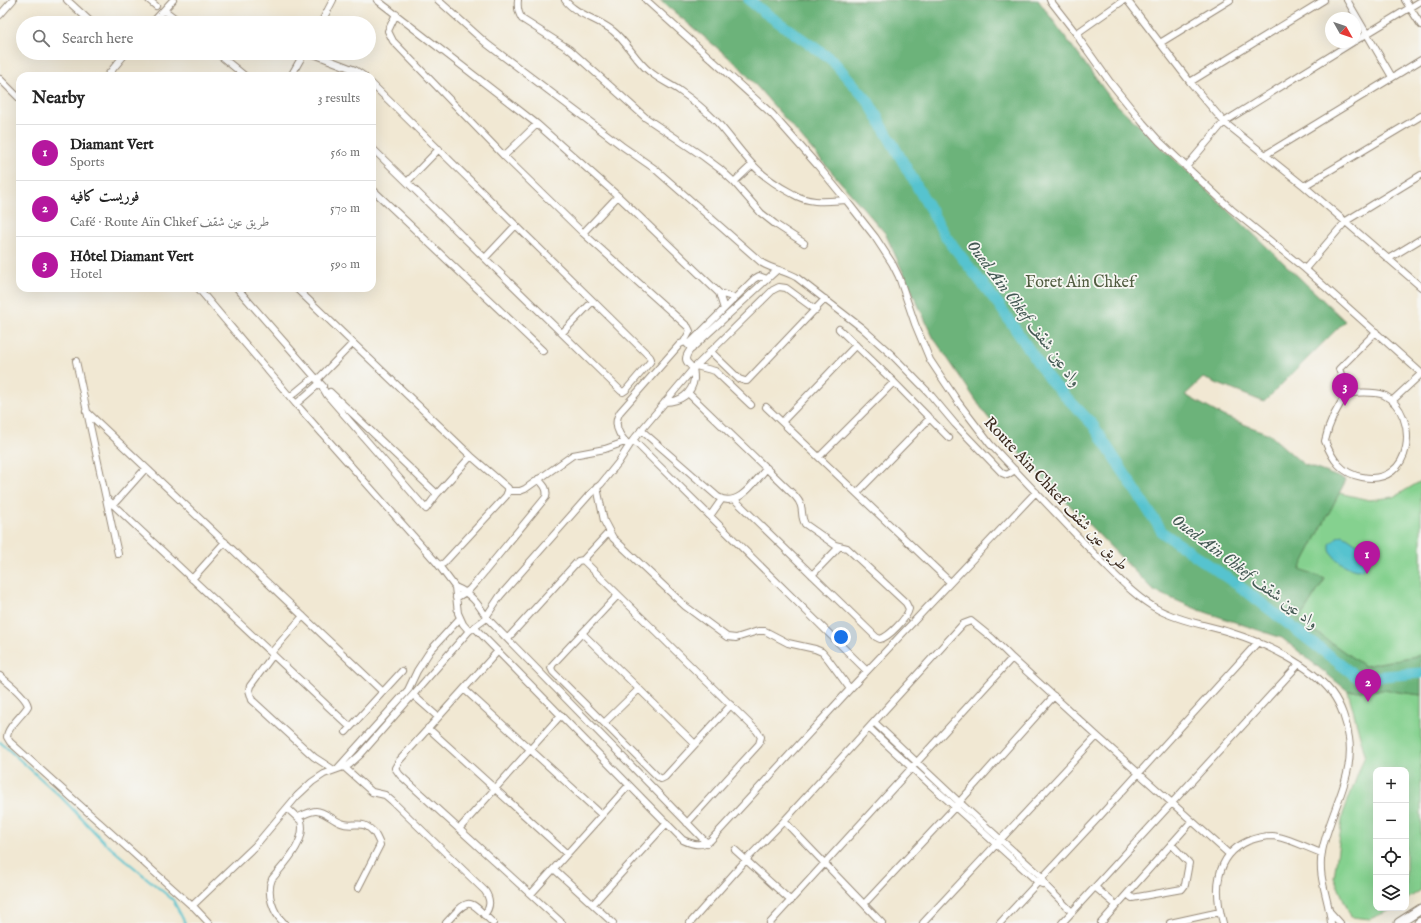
<!DOCTYPE html>
<html lang="en">
<head>
<meta charset="utf-8">
<style>
	body { margin:0; font-family:"IM FELL English",Amiri,serif; background:#f2f2f2; color:#222 }
	.controls { position:absolute; right:12px; bottom:12px; display:grid; overflow:hidden; border-radius:8px; box-shadow:0 4px 16px #0002 }
	.controls button { width:36px; height:36px; display:grid; place-items:center; padding:0; border:0; border-bottom:1px solid #e0e0e0; background:#fff; color:#222; font:20px sans-serif }
	.compass { position:absolute; left:1325px; top:12px; width:36px; height:36px; border-radius:50%; background:#fff; box-shadow:0 4px 16px #0002; rotate:130deg }
	.you { position:absolute; left:841px; top:637px; width:14px; height:14px; margin:-10px; border:3px solid #fff; border-radius:50%; background:#1a73e8; box-shadow:0 0 0 6px #1a73e833 }
	.badge { display:grid; place-items:center; width:26px; height:26px; border-radius:50%; background:#b5179e; color:#fff; font-size:13px; font-weight:700 }
	.pin { position:absolute; translate:-50% -33px; filter:drop-shadow(0 1px 2px #0008) }
	.pin::after { content:''; position:absolute; top:21px; width:14px; height:12px; background:inherit; clip-path:polygon(0 0,100% 0,50% 100%) }
	.list { margin:0; padding:0; list-style:none }
	h2 { display:flex; justify-content:space-between; align-items:center; height:52px; margin:0; padding:0 16px; font-size:17px }
	h2 small { font-size:13px; font-weight:400; color:#767676 }
	.list li { display:grid; grid-template-columns:26px 1fr auto; gap:12px; align-items:center; box-sizing:border-box; height:56px; padding:0 16px; border-top:1px solid #e0e0e0 }
	.list b { display:block; font-size:15px; white-space:nowrap }
	.list p { margin:0; font-size:13px; white-space:nowrap; color:#767676 }
	.list em { font-size:13px; font-style:normal; color:#767676 }
	.icon { flex:none; width:22px; height:22px; fill:none; stroke:currentColor; stroke-width:2; stroke-linecap:round; stroke-linejoin:round }
	.map { position:relative; flex:none; width:1421px; height:923px; overflow:hidden }
	.search { position:absolute; background:#fff; box-shadow:0 4px 16px #0002; left:16px; top:16px; width:360px; height:44px; display:flex; align-items:center; gap:10px; box-sizing:border-box; padding:0 14px; border-radius:22px; color:#767676; font-size:15px }
	.panel { position:absolute; background:#fff; box-shadow:0 4px 16px #0002; left:16px; top:72px; width:360px; height:220px; border-radius:12px }
	.map>svg:first-child { display:block }
</style>
</head>
<body>
<div class="map">
<svg width="1421" height="923" viewBox="0 0 1421 923">
	<rect width="100%" height="100%" fill="#f6f6f2"/>
	<filter id="ink" filterUnits="userSpaceOnUse"><feTurbulence type="fractalNoise" baseFrequency=".025" numOctaves="2"/><feDisplacementMap in="SourceGraphic" scale="8" xChannelSelector="R" yChannelSelector="G"/><feConvolveMatrix kernelMatrix="1 2 1 2 8 2 1 2 1" color-interpolation-filters="sRGB"/></filter>
	<filter id="wash" filterUnits="userSpaceOnUse"><feTurbulence type="fractalNoise" baseFrequency=".012" numOctaves="4" result="noise"/><feDisplacementMap in="SourceGraphic" scale="16" xChannelSelector="R" yChannelSelector="G"/><feGaussianBlur stdDeviation="0.9" result="paint"/><feColorMatrix in="noise" values="0 0 0 0 0 0 0 0 0 0 0 0 0 0 0 0 0 1.4 0 .05"/><feComposite in="paint" operator="in"/></filter>
	<g filter="url(#wash)">
		<rect width="100%" height="100%" fill="#f1e8d3"/>
		<path fill="#85d18f" stroke="#607e56" d="M1421 481V655L1364 666 1299 620 1325 579 1300 569 1339 493 1369 500 1394 497Z
			M1383 690 1421 695V890L1406 900V770H1376V908H1395L1370 919 1351 917 1334 877 1343 814 1365 755 1348 691Z"/>
		<path fill="#6cb37a" stroke="#546e4c" d="M660 0H1038L1111 99 1345 321 1264 402 1203 378 1185 395 1223 416 1269 434 1303 464 1346 480 1300 569 1325 579 1299 620 1364 666 1421 655V695L1383 690 1348 691 1282 638 1199 610 1154 591 1033 468 986 415 933 337 885 233 739 66Z"/>
		<path fill="#57c3cf" stroke="#497676" d="M1343 535C1353 540 1355 545 1368 548 1370 556 1369 570 1357 570 1350 570 1332 558 1330 550 1330 548 1330 546 1330 544L1337 537Z"/>
		<g fill="none" stroke-linecap="round" stroke-linejoin="round">
			<path stroke="#57c3cf" stroke-width="2" d="M0 742 60 796 105 843 173 900 185 923"/>
			<path stroke="#57c3cf" stroke-width="11" d="M749 0 764 12 832 60 868 101 946 237 999 305 1049 379 1093 425 1163 533 1242 588 1358 678 1421 673"/>
		</g>
	</g>
	<g filter="url(#ink)">
		<g fill="none" stroke-linecap="round" stroke-linejoin="round">
			<defs>
				<path id="minor" d="M67 0 92 23
					M149 0 156 6
					M377 0 537 124 618 196 719 293 735 298
					M438 0 487 44 622 146 655 169 762 263C772 269 785 271 796 277L862 328 892 355 929 393 955 424 1002 473 1007 475 1015 470
					M518 0C517 8 518 13 522 19L569 49 646 118 704 157 720 169 734 182 761 213 775 224 804 243
					M565 0C576 15 599 19 613 31 627 42 635 60 649 71 658 79 670 84 680 91 693 100 705 110 717 122 729 135 739 150 752 164 763 176 778 186 793 194 809 204 828 201 846 200
					M646 0 772 114 818 166 846 200 875 237 892 263 899 277 915 324 930 360 958 402 990 444 1104 564C1121 581 1138 599 1159 610 1182 622 1208 625 1232 633 1264 643 1311 665 1332 693 1341 705 1347 723 1349 738 1355 778 1329 813 1322 852 1317 878 1329 898 1331 923
					M1050 0 1078 36
					M1124 0 1080 31 1078 36 1080 40 1110 82 1143 123 1159 141 1231 209 1305 269 1421 373
					M1127 0 1190 82 1224 122 1304 186 1421 287
					M1347 0 1392 77
					M1405 0 1421 25
					M164 10 181 23
					M396 14 388 31 393 41 504 156 583 233 688 327 690 331 684 342
					M0 15 13 0
					M152 23 173 0
					M321 23 333 0
					M1355 41 1421 1
					M1160 43 1230 0
					M217 53 245 76
					M311 53 355 70 364 76
					M107 76 126 53
					M291 76 304 53
					M0 79 20 99
					M1190 82 1324 0
					M372 84 650 357 651 359 650 362 626 390 623 392 621 391 372 148
					M1265 155 1421 60
					M504 156 537 124
					M1186 167 1224 122 1353 42
					M407 182 439 149
					M734 182 752 165
					M1304 186 1421 116
					M372 189 543 351
					M583 233 618 196
					M485 258 516 225
					M1388 259 1421 239
					M1305 269 1346 221 1421 175
					M198 288 296 404 437 563 440 565 444 563 506 496 508 491V488L471 456 353 343 317 380
					M237 288 320 383 327 395 426 509 437 494 471 456
					M296 288 353 343
					M719 293 724 309
					M839 329 894 382 949 438
					M562 333 593 301
					M688 345 754 279 759 276 767 279
					M710 351 739 379 745 381H747L825 299
					M76 361 118 554
					M696 366 715 371 751 405
					M330 392 437 494
					M688 393 795 496C806 508 799 514 805 524L835 545 847 548 906 603 909 609C907 618 889 637 880 639L876 637 735 500
					M1348 393C1359 393 1373 391 1384 395 1421 415 1413 487 1362 477 1342 474 1332 459 1325 441 1329 422 1336 408 1348 393L1339 369 1376 332
					M291 396 314 377
					M1393 400 1421 374
					M665 402C680 402 692 394 694 379 694 376 694 372 693 369 691 365 686 363 686 359 686 355 688 353 690 350L777 270
					M296 404 320 383 323 386
					M766 407 950 582
					M86 411 383 692
					M782 422 856 345
					M641 430 718 497C738 509 755 481 767 468
					M633 440 867 671
					M629 445C619 436 612 425 620 412L680 344 685 342 692 349
					M819 457 894 382
					M597 487 604 521 613 538 685 606 727 637 736 638 758 631H765L788 643 815 649 822 652 828 659 850 689
					M508 491H520L525 489 573 455 605 449 625 442
					M857 493 930 418
					M106 498 350 727
					M113 505 146 468
					M710 516 722 499
					M583 560 609 532
					M437 563 455 587 458 613 463 624 469 631
					M812 575 839 547
					M192 579 225 542
					M455 587C470 593 478 603 486 617L707 843
					M618 595 553 664 551 668 553 672 657 776 661 779 665 777 731 705
					M456 598 469 590 477 581 546 497C548 489 544 485 538 479
					M474 627 683 840C694 845 700 846 710 841L850 689 1036 492
					M582 633 695 744
					M508 638 578 561 583 560 757 731 761 737 759 744 687 823
					M498 651 399 761 395 768 400 775 562 923
					M271 653 303 616
					M273 655 250 686 249 690 252 700 314 757 334 770
					M0 676C8 683 26 696 28 706 23 715 7 727 7 737L10 742 192 906 255 846 297 796 312 782 324 774 349 765 360 755 469 631 484 620 500 596 590 494 601 484 618 463 633 440 693 369 773 290 779 287 786 288 816 310
					M464 689 602 815
					M413 695 438 717
					M874 722 959 802 1042 877 1046 886 1072 912
					M604 723 639 689
					M428 728 567 854
					M869 728 912 768 1038 882 1042 884
					M346 732 402 671
					M344 767 372 792 385 795 392 801 485 891C491 900 491 907 484 915
					M337 769 408 690 417 671 430 651 460 618
					M298 817C304 815 310 811 316 811 324 811 333 820 341 823 354 829 362 817 375 834 377 838 379 841 380 845L358 888
					M784 821 882 923
					M459 829 561 715
					M735 850 791 901
					M554 869 613 923
					M1095 887 1116 905
					M531 894 629 785
					M1127 894 1132 898 1182 889 1185 885 1189 863 1171 844
					M593 904 667 823
					M864 904 955 807 1054 696
					M193 906 209 923
					M1330 912 1340 923
					M284 923C273 913 266 893 272 879 284 864 307 842 301 821L287 808
					M446 923C470 896 468 899 493 923
					M690 923 746 860 784 821 963 624 971 621 992 638 1012 658 1097 736 1229 854
					M770 923 1012 658
					M923 923 1097 736
					M1000 923 1099 817 1258 642
					M1062 923 1299 664
					M1101 923 1191 822
					M1170 923 1220 912
					M1223 923C1214 892 1214 856 1248 841 1256 838 1264 836 1272 836 1287 837 1307 848 1322 853"/>
				<path id="highway" d="M1399 923 1421 909
					M1419 923 1421 922"/>
			</defs>
			<use href="#minor" stroke="#968978" stroke-width="8"/>
			<use href="#highway" stroke="#968978" stroke-width="11"/>
			<use href="#minor" stroke="#fff" stroke-width="6"/>
			<use href="#highway" stroke="#fff" stroke-width="9"/>
		</g>
	</g>
	<g text-anchor="middle" stroke-width="3.5" stroke-linejoin="round" paint-order="stroke">
		<g font-size="16" fill="#515c40" stroke="#f6f6f2">
			<text x="1080" y="287">Foret Ain Chkef</text>
		</g>
		<g font-size="16" fill="#3b2a1e" stroke="#f6f6f2">
			<text transform="translate(1057 493) rotate(47)" y="6">Route Aïn Chkef طريق عين شقف</text>
		</g>
		<g font-size="17" font-style="italic" fill="#435853" stroke="#f6f6f2">
			<text transform="translate(1025 313) rotate(53)" y="6">Oued Aïn Chkef واد عين شقف</text>
			<text transform="translate(1246 571) rotate(37)" y="6">Oued Aïn Chkef واد عين شقف</text>
		</g>
	</g>
</svg>
<div class="controls">
<button>+</button>
<button>−</button>
<button><svg class="icon" aria-label="locate" viewBox="0 0 24 24"><circle cx="12" cy="12" r="6"/><path d="M12 2v4M12 18v4M2 12h4M18 12h4"/></svg></button>
<button><svg class="icon" aria-label="layers" viewBox="0 0 24 24"><path d="M12 4l9 5-9 5-9-5zM3 14l9 5 9-5"/></svg></button>
</div>
<svg class="compass" viewBox="-18 -18 36 36"><path d="M0-13l5 13h-10z" fill="#e53935"/><path d="M0 13l5-13h-10z" fill="#767676"/></svg>
<div class="you"></div>
<div class="pin badge" style="left:1367px;top:574px">1</div>
<div class="pin badge" style="left:1368px;top:702px">2</div>
<div class="pin badge" style="left:1345px;top:406px">3</div>
<div class="search"><svg class="icon" aria-label="search" viewBox="0 0 24 24"><circle cx="10" cy="10" r="6"/><path d="M15 15l6 6"/></svg>Search here</div>
<section class="panel">
<h2>Nearby<small>3 results</small></h2>
<ul class="list">
<li><span class="badge">1</span><div><b>Diamant Vert</b><p>Sports</p></div><em>560 m</em></li>
<li><span class="badge">2</span><div><b>فوريست كافيه</b><p>Café · Route Aïn Chkef طريق عين شقف</p></div><em>570 m</em></li>
<li><span class="badge">3</span><div><b>Hôtel Diamant Vert</b><p>Hotel</p></div><em>590 m</em></li>
</ul>
</section>
</div>
</body>
</html>
